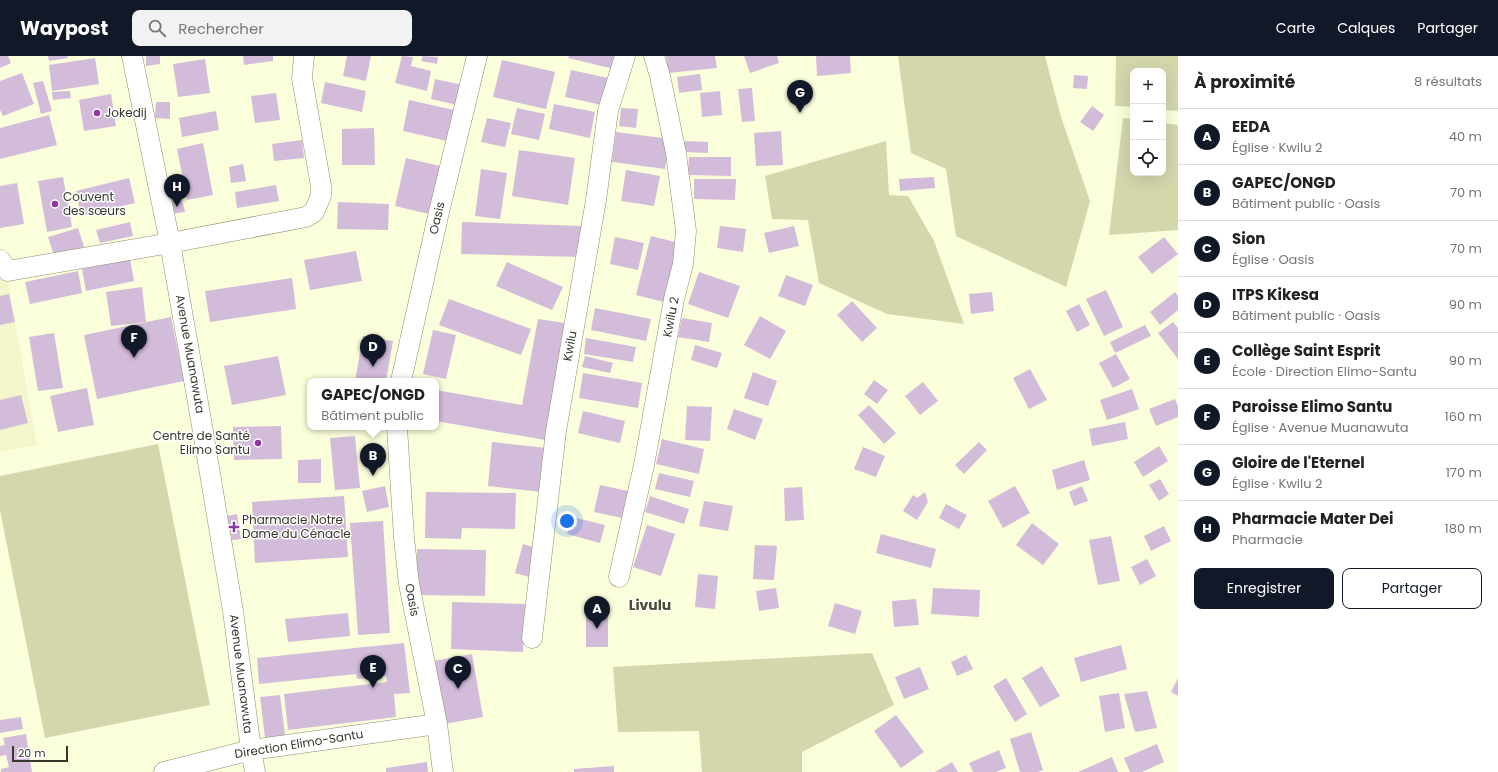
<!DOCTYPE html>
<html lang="fr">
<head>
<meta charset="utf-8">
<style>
	body { margin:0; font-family:Poppins,sans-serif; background:#f2f2f2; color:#222 }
	.controls { position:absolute; right:12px; top:12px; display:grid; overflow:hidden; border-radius:8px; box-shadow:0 4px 16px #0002 }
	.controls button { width:36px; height:36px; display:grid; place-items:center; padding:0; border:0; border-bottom:1px solid #e0e0e0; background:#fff; color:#222; font:20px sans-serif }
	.scale { position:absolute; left:12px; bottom:10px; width:56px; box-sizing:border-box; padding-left:4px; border:2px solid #37382a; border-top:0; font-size:11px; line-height:14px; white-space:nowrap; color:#37382a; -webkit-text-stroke:3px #fff; paint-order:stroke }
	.you { position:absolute; left:567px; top:465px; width:14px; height:14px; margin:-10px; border:3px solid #fff; border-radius:50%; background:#1a73e8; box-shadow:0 0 0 6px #1a73e833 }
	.badge { display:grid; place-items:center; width:26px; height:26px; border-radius:50%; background:#111827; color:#fff; font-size:13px; font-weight:700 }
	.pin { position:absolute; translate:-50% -33px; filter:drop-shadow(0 1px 2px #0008) }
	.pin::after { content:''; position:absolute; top:21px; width:14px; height:12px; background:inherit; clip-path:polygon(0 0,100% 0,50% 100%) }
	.popup { position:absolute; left:307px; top:322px; width:132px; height:52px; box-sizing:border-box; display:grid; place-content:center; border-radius:8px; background:#fff; filter:drop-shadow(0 1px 3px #0005); font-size:13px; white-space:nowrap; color:#767676 }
	.popup b { font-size:15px; color:#222 }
	.popup::after { content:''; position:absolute; left:50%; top:100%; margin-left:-8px; border:8px solid transparent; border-top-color:#fff }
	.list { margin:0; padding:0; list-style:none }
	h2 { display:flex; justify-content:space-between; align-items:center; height:52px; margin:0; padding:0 16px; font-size:17px }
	h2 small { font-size:13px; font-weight:400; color:#767676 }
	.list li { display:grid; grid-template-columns:26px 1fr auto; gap:12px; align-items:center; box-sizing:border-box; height:56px; padding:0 16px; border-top:1px solid #e0e0e0 }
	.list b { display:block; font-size:15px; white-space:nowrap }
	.list p { margin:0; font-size:13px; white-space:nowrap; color:#767676 }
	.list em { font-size:13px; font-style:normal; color:#767676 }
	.actions { display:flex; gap:8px; padding:12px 16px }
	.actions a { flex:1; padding:9px 0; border:1px solid #111827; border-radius:8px; text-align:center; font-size:14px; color:#111827 }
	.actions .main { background:#111827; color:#fff }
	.icon { flex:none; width:22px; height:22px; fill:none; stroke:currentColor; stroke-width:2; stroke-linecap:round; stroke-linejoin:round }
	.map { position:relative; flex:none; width:1178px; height:716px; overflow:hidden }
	header { display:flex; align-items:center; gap:24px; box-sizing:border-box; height:56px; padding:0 20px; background:#111827; color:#fff }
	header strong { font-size:19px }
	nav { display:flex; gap:22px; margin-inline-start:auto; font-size:14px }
	.search { width:280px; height:36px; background:#f2f2f2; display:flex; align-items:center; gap:10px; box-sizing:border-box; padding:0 14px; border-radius:8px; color:#767676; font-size:15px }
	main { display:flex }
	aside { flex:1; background:#fff }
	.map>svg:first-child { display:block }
</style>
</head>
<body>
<header>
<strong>Waypost</strong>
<div class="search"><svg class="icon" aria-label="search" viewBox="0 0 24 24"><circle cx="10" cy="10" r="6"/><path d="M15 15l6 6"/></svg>Rechercher</div>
<nav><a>Carte</a><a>Calques</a><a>Partager</a></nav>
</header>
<main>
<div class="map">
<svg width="1178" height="716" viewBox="0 0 1178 716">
	<rect width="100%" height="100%" fill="#fbfeda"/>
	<path fill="#f3f6ca" d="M7 222 37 389 0 396V224Z"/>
	<path fill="#d4d7ac" d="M898 0H1045L1061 61 1090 145 1066 231 956 180 946 113 911 97Z
		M1116 0H1178V55L1163 54V15H1133V51L1115 50Z
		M1123 62 1133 63V117H1163V67L1178 69V174L1109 179Z
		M886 85 889 139 908 140 934 185 964 268 887 258 819 227 808 164 772 163 765 120Z
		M158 388 210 649 45 682 0 454V420Z
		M872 597 894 649 802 696V716H702L699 675 618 676 613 611Z"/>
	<path fill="#d3bcd9" d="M0 0H8L11 7 0 12Z
		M48 0H67L68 2 49 5Z
		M146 0H160V8L146 10Z
		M243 0H273V5L244 9Z
		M347 0H371L366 25 343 20Z
		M402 0 413 1 411 10 431 15 427 35 395 27Z
		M423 0 438 1 437 8 421 5Z
		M569 0H616L614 13 568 2Z
		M666 0H715L717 12 668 17Z
		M744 0H777L779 7 750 17Z
		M816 0H850L851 17 817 20Z
		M95 2 99 28 52 35 49 9Z
		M205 3 210 37 178 41 173 8Z
		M502 4 555 16 546 53 493 41Z
		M571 14 608 22 602 49 565 41Z
		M22 17 34 48 3 60 0 54V25Z
		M700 18 702 34 679 37 677 21Z
		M1074 19 1088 20 1087 33 1073 32Z
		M435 23 467 30 462 50 431 43Z
		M43 25 52 55 41 58 33 27Z
		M325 26 366 35 362 56 321 47Z
		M752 32 755 65 742 66 738 33Z
		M70 35 71 42 53 44 52 36Z
		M720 35 722 59 702 61 700 37Z
		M276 37 280 64 255 67 251 40Z
		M111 38 116 70 84 75 79 44Z
		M409 44 454 54 447 85 403 75Z
		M156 46H170V63L155 62Z
		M554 48 595 56 590 82 549 73Z
		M1092 50 1104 59 1093 75 1080 66Z
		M517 52 545 58 539 84 511 78Z
		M621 52 638 53 636 72 619 70Z
		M216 55 219 74 182 81 179 62Z
		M49 59 57 89 0 103V72Z
		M487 62 511 67 505 91 481 86Z
		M374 72 375 109H342V73Z
		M781 75 783 109 756 110 754 77Z
		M616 76 670 83 665 113 612 106Z
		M302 84 304 102 274 105 272 88Z
		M685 85 708 86V97L685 96Z
		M203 87 213 139 187 144 177 93Z
		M519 94 575 102 568 149 512 140Z
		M689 101H731V120L688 119Z
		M406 102 440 110 429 158 395 150Z
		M243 108 246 125 231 127 229 111Z
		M481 113 507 117 500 163 475 160Z
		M626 114 660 120 654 150 621 145Z
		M63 121 72 171 47 176 38 125Z
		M934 121 935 132 900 135 899 123Z
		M129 122 135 147 81 160 76 135Z
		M694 123H736L735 144 694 143Z
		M17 127 24 168 0 172V130Z
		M276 129 279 145 237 152 235 136Z
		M182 143 185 156 171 158 169 145Z
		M338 146 389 148 388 174 337 173Z
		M130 166 133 180 100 187 96 174Z
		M462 166 583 170 582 201 461 198Z
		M720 170 746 173 743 196 717 192Z
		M794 170 799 190 769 197 764 177Z
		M78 172 84 191 54 199 48 181Z
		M651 180 679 187 664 246 636 239Z
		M615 181 644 187 638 214 610 208Z
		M1164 181 1178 198 1152 218 1138 201Z
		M356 195 362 225 310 234 304 204Z
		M130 203 134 225 86 235 82 213Z
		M507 206 563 231 552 254 496 230Z
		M78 215 82 237 30 248 25 226Z
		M699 216 740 230 728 262 688 248Z
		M786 219 813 229 805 250 778 240Z
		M292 222 296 253 210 266 205 235Z
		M142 231 146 266 111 270 106 236Z
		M1106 234 1123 271 1104 280 1086 243Z
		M992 236 994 255 971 258 969 238Z
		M1175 236 1178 240V254L1160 269 1150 256Z
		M9 238 15 266 0 269V240Z
		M449 243 531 273 521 299 439 269Z
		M852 245 877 272 862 286 837 259Z
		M1079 248 1090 269 1077 276 1066 255Z
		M595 252 651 263 646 285 591 274Z
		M760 260 786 275 770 303 744 289Z
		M171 261 184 325 97 343 84 279Z
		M682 262 712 267 709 286 678 281Z
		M538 263 565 267 545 384 436 365V334L522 349Z
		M1173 266 1178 272V303L1158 277Z
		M1145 269 1151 280 1115 297 1110 286Z
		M433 274 456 279 446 323 423 318Z
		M54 277 63 332 38 335 29 281Z
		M363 280 393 285 386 325H355Z
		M586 282 636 291 633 306 584 298Z
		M695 289 722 297 717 312 691 304Z
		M1116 298 1130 323 1113 332 1099 307Z
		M278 300 286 339 232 349 224 310Z
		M585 300 613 307 610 317 582 311Z
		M1030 313 1047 344 1029 353 1013 322Z
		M753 316 777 325 768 350 744 342Z
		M583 317 642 327 638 352 579 342Z
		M874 324 888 334 877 348 864 338Z
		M923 326 938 345 920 359 905 340Z
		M87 332 94 369 58 376 50 340Z
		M1132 333 1139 353 1107 364 1100 344Z
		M21 339 28 367 0 374V344Z
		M1175 343 1178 350V361L1156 370 1149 353Z
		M869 349 896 377 884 388 858 359Z
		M687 350 712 351 710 385 685 384Z
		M734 353 763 363 755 384 727 373Z
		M583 355 625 365 620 387 578 377Z
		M1125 366 1128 383 1092 390 1089 373Z
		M281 370 282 403 234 404 233 371Z
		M355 380 360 432 335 434 330 382Z
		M662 383 704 393 699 418 656 408Z
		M492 386 546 392 542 436 488 430Z
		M979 386 987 394 964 418 955 409Z
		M1159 390 1168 405 1143 421 1134 406Z
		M863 391 885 400 876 421 854 413Z
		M321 403V427H298V404Z
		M1084 404 1090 424 1057 434 1052 414Z
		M659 417 694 425 690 441 655 433Z
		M1160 423 1169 438 1159 445 1149 429Z
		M600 429 628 435 622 462 594 456Z
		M385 430 389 451 367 456 362 435Z
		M1015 430 1030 457 1003 472 988 445Z
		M1082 430 1088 445 1074 450 1069 436Z
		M802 431 804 464 785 465 784 432Z
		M426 436 516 437 515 473 462 472 461 483 425 482Z
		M925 436 928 446 917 464 903 455 913 439 917 442Z
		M344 440 348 501 255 507 252 446Z
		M650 440 689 453 684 468 645 456Z
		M704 445 733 450 728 475 699 470Z
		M946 448 967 459 959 473 939 462Z
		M237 458 241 483 232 484 227 460Z
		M572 461 605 469 600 487 567 478Z
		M383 465 390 577 358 579 350 467Z
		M1032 467 1059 488 1043 509 1016 489Z
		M647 469 675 478 661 520 633 511Z
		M1164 470 1171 485 1151 495 1144 480Z
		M881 478 936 493 931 512 876 497Z
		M1111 480 1120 525 1098 529 1089 484Z
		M523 488 537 492 529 521 515 517Z
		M755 489 777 490 774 524 753 523Z
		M417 493 486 494 485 540 416 539Z
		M1147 503 1156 520 1140 529 1131 511Z
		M698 518 718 520 715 553 695 551Z
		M776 532 779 552 759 555 756 535Z
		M933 532 980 534 979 561 931 558Z
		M916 543 919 569 894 571 892 545Z
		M452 546 525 548 523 596 451 593Z
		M835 547 862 555 855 578 828 570Z
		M586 555H608V591H586Z
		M348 557 350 580 288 586 285 563Z
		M404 587 410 637 394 638 396 661 288 674 284 638 387 626 386 620 357 623 356 618 259 628 257 602Z
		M1121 589 1127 613 1081 626 1074 602Z
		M472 598 483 661 445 668 433 605Z
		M966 599 973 613 957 620 951 606Z
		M1042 610 1060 640 1040 651 1022 622Z
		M920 611 929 633 904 643 895 621Z
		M1006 622 1027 658 1015 666 993 630Z
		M1178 622V640L1171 636Z
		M1147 635 1157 672 1135 676 1124 638Z
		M1119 637 1125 672 1105 676 1099 640Z
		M280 639 285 679 265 682 260 641Z
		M896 659 924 696 901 712 874 675Z
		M21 661 23 673 0 677V664Z
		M1031 676 1043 714 1038 716H1020L1010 683Z
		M26 678 32 716H1V713L9 711 6 699 0 700V690L5 689 3 682Z
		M1157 688 1164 706 1142 716H1130L1124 702Z
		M999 694 1006 712 996 716H973L969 707Z
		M1112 701 1118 716H1078Z
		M427 706 428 716H386V712Z
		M952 706 958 716H935Z
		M614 710V716H574V713Z"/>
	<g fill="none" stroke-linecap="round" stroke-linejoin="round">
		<defs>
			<path id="street" d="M132 0 170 187 201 364 233 555 251 694 255 716
				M0 204 8 215 170 187 306 161 314 156 321 140V130L302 22 304 0
				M401 325 439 156 477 0
				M397 371 404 482 409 528 437 668 443 716
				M619 521 644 409 674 243 683 208 686 175 676 97 660 20 654 0
				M532 582 556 375 596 144 608 55 625 0
				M164 716 251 694 437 668"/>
		</defs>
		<use href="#street" stroke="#8b8d6c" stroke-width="21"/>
		<use href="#street" stroke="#fff" stroke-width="20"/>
	</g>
	<g fill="#8e37a3" stroke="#fff" stroke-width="1.5">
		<circle cx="97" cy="57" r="4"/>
		<circle cx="55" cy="148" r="4"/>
		<circle cx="258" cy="387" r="4"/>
		<path d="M232 465h4v4h4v4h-4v4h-4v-4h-4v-4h4z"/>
	</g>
	<g text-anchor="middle" stroke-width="3" stroke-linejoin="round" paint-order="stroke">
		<g font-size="12" fill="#37382a" stroke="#fff" text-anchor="start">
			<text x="105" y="61">Jokedij</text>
			<text x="63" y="145">Couvent<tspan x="63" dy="14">des sœurs</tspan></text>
			<text x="250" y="384" text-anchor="end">Centre de Santé<tspan x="250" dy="14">Elimo Santu</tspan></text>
			<text x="242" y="468">Pharmacie Notre<tspan x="242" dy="14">Dame du Cénacle</tspan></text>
		</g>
		<g font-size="12" fill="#37382a" stroke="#fff">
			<text transform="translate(437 162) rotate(-77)" y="4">Oasis</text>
			<text transform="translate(671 261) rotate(-79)" y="4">Kwilu 2</text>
			<text transform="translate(570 290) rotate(-80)" y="4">Kwilu</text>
			<text transform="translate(190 298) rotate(80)" y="4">Avenue Muanawuta</text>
			<text transform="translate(412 544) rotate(79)" y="4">Oasis</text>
			<text transform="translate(241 618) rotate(83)" y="4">Avenue Muanawuta</text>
			<text transform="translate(299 688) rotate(-9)" y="4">Direction Elimo-Santu</text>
		</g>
		<g font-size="14" font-weight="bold" fill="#4b4c2e" stroke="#fff">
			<text x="650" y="554">Livulu</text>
		</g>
	</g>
</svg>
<div class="controls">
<button>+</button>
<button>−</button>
<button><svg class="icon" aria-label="locate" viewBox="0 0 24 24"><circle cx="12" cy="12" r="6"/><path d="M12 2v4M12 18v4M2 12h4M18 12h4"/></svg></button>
</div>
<div class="scale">20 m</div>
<div class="you"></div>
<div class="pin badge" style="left:597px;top:573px">A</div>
<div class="pin badge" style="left:373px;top:420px">B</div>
<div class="popup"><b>GAPEC/ONGD</b>Bâtiment public</div>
<div class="pin badge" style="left:458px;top:633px">C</div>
<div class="pin badge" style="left:373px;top:311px">D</div>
<div class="pin badge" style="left:373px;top:632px">E</div>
<div class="pin badge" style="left:134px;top:302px">F</div>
<div class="pin badge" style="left:800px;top:57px">G</div>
<div class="pin badge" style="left:177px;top:151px">H</div>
</div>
<aside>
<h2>À proximité<small>8 résultats</small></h2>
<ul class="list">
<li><span class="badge">A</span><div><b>EEDA</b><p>Église · Kwilu 2</p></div><em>40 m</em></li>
<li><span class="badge">B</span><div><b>GAPEC/ONGD</b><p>Bâtiment public · Oasis</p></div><em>70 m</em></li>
<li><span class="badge">C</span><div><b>Sion</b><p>Église · Oasis</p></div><em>70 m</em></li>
<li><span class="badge">D</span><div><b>ITPS Kikesa</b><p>Bâtiment public · Oasis</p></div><em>90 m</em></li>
<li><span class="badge">E</span><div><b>Collège Saint Esprit</b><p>École · Direction Elimo-Santu</p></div><em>90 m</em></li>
<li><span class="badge">F</span><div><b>Paroisse Elimo Santu</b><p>Église · Avenue Muanawuta</p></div><em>160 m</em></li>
<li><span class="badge">G</span><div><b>Gloire de l'Eternel</b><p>Église · Kwilu 2</p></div><em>170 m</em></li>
<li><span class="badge">H</span><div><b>Pharmacie Mater Dei</b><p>Pharmacie</p></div><em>180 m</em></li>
</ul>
<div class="actions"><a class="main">Enregistrer</a><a>Partager</a></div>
</aside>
</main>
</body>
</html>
